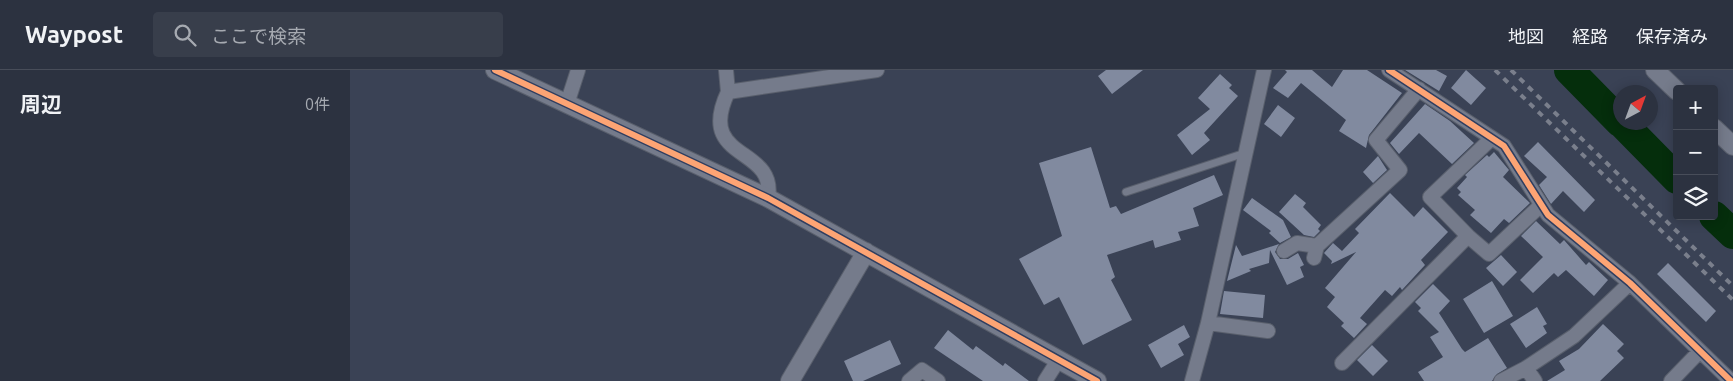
<!DOCTYPE html>
<html lang="ja">
<head>
<meta charset="utf-8">
<style>
	body { margin:0; font-family:Ubuntu,"Noto Sans JP",sans-serif; background:#383e4b; color:#f1f3f6 }
	.controls { position:absolute; right:15px; top:15px; display:grid; overflow:hidden; border-radius:5px; box-shadow:0 2px 12px #0003 }
	.controls button { width:45px; height:45px; display:grid; place-items:center; padding:0; border:0; border-bottom:1px solid #484d59; background:#2c3240; color:#f1f3f6; font:25px sans-serif }
	.compass { position:absolute; left:1263px; top:15px; width:45px; height:45px; border-radius:50%; background:#2c3240; box-shadow:0 2px 12px #0003; rotate:41deg }
	.list { margin:0; padding:0; list-style:none }
	h2 { display:flex; justify-content:space-between; align-items:center; height:65px; margin:0; padding:0 20px; font-size:21px }
	h2 small { font-size:16px; font-weight:400; color:#a6aab1 }
	.icon { flex:none; width:28px; height:28px; fill:none; stroke:currentColor; stroke-width:2; stroke-linecap:round; stroke-linejoin:round }
	.map { position:relative; flex:none; width:1383px; height:311px; overflow:hidden }
	header { display:flex; align-items:center; gap:30px; box-sizing:border-box; height:70px; padding:0 25px; background:#2c3240; border-bottom:1px solid #484d59 }
	header strong { font-size:24px }
	nav { display:flex; gap:28px; margin-inline-start:auto; font-size:18px }
	.search { width:350px; height:45px; background:#383e4b; display:flex; align-items:center; gap:12px; box-sizing:border-box; padding:0 18px; border-radius:5px; color:#a6aab1; font-size:19px }
	main { display:flex }
	aside { flex:1; background:#2c3240 }
	.map>svg:first-child { display:block }
</style>
</head>
<body>
<header>
<strong>Waypost</strong>
<div class="search"><svg class="icon" aria-label="search" viewBox="0 0 24 24"><circle cx="10" cy="10" r="6"/><path d="M15 15l6 6"/></svg>ここで検索</div>
<nav><a>地図</a><a>経路</a><a>保存済み</a></nav>
</header>
<main>
<aside>
<h2>周辺<small>0件</small></h2>
<ul class="list">
</ul>
</aside>
<div class="map">
<svg width="1383" height="311" viewBox="0 0 1383 311">
	<rect width="100%" height="100%" fill="#3a4255"/>
	<g fill="none" stroke-linecap="round" stroke-linejoin="round">
		<path stroke="#052e0c" stroke-width="30" d="M1219 0 1270 52
			M1271 52 1327 109
			M1364 146 1383 164"/>
	</g>
	<path fill="#818a9f" d="M756 0H793L762 24 748 6Z
		M935 0H962L982 17 993 0H1017L1052 23 1019 65 1016 78 989 61 996 50 951 13 938 28 923 18 937 2Z
		M1055 0H1086L1097 6 1089 21Z
		M1116 0 1136 18 1121 35 1101 18Z
		M870 4 882 15 879 18 888 26 854 63 860 70 842 85 827 65 860 39 848 28Z
		M1075 34 1100 51 1124 73 1102 94 1069 63 1049 84 1040 73Z
		M928 35 945 48 931 67 914 54Z
		M1188 72 1245 130 1234 142 1213 121 1201 134 1189 115 1197 107 1174 86Z
		M741 77 760 138 766 136 771 144 864 105 873 125 843 138 849 156 828 162 831 170 805 178 803 170 757 185 765 207 761 210 782 250 733 275 709 227 694 235 669 189 712 166 689 93Z
		M1144 82 1159 100 1153 107 1180 133 1159 153 1154 149 1141 163 1120 145 1125 140 1108 125 1111 122 1107 118 1117 107 1115 105 1137 85 1139 87Z
		M1028 86 1037 100 1023 113 1013 102Z
		M1040 123 1064 147 1073 137 1098 162 1071 190 1075 195 1052 220 1050 217 1042 226 1035 220 1010 248 1017 254 1004 268 991 256 994 253 977 237 985 227 975 218 1006 182 981 194 982 191 974 183 983 173 992 181 1009 163 1005 159Z
		M945 124 956 133 953 137 971 155 968 159 970 161 964 167 954 165 929 142Z
		M902 128 933 150 941 167 930 173 919 163 921 161 893 140Z
		M1186 151 1210 174 1214 170 1236 195 1239 192 1258 210 1244 226 1216 200 1208 207 1204 203 1183 223 1170 210 1193 187 1171 166Z
		M929 174 925 182 930 189H938L948 183 954 195 950 197 954 207 937 215 920 180 919 193 899 199 901 201 877 211 886 175 892 186Z
		M1151 185 1167 202 1153 216 1136 198Z
		M1318 193 1366 241 1356 252 1307 204Z
		M1142 211 1163 246 1134 263 1113 229Z
		M1083 214 1100 231 1089 243 1112 279 1115 282 1138 268 1157 298 1147 304 1142 311H1074L1068 302 1093 287 1080 267 1089 262 1068 241 1071 238 1065 232Z
		M874 221 915 225 913 248 870 244Z
		M1187 237 1197 254 1193 256 1197 263 1176 278 1160 254Z
		M1253 254 1274 274 1267 281 1274 288 1250 311H1197L1215 300 1209 291 1229 279Z
		M834 255 840 267 828 274 834 285 811 298 798 275Z
		M598 260 623 280 626 276 653 296 655 293 679 311H633L584 278Z
		M540 270 551 294 513 311H503L494 291Z
		M1022 275 1038 291 1023 306 1007 290Z"/>
	<g fill="none" stroke-linecap="round" stroke-linejoin="round">
		<defs>
			<path id="service" d="M776 122 895 83"/>
			<path id="minor" d="M376 0 378 22
				M1039 0 1154 76 1198 145 1280 213 1381 311
				M217 34 228 0
				M418 128C427 75 345 92 378 22L527 0
				M1118 166 1139 184 1191 135
				M934 181 947 173 967 176
				M964 188 967 176 1050 100 1026 70 1069 19
				M858 253 918 261
				M992 293 1118 166 1080 127 1142 68
				M1176 298 1185 311
				M559 311 572 300 588 311
				M695 311 709 289
				M842 311 858 253 914 0
				M1151 311 1176 298 1224 266 1280 213
				M1321 311 1350 281"/>
			<path id="tertiary" d="M145 0 418 128 747 311
				M1305 0 1327 21
				M1364 58 1383 76
				M440 311 516 182"/>
		</defs>
		<use href="#service" stroke="#595f6c" stroke-width="9"/>
		<use href="#minor" stroke="#595f6c" stroke-width="16"/>
		<use href="#tertiary" stroke="#595f6c" stroke-width="20"/>
		<use href="#service" stroke="#757b8b" stroke-width="7"/>
		<use href="#minor" stroke="#757b8b" stroke-width="14"/>
		<use href="#tertiary" stroke="#757b8b" stroke-width="18"/>
		<path stroke="#7a7f8c" stroke-width="4" stroke-dasharray="6 6" stroke-linecap="butt" d="M1145 0 1383 230
			M1161 0 1383 216"/>
		<defs>
			<path id="cycleway" d="M145 0 418 128 747 311
				M1039 0 1154 76 1198 145 1280 213 1381 311"/>
		</defs>
		<use href="#cycleway" stroke="#2f3e60" stroke-width="9"/>
		<use href="#cycleway" stroke="#fda474" stroke-width="6"/>
	</g>
</svg>
<div class="controls">
<button>+</button>
<button>−</button>
<button><svg class="icon" aria-label="layers" viewBox="0 0 24 24"><path d="M12 4l9 5-9 5-9-5zM3 14l9 5 9-5"/></svg></button>
</div>
<svg class="compass" viewBox="-18 -18 36 36"><path d="M0-13l5 13h-10z" fill="#e53935"/><path d="M0 13l5-13h-10z" fill="#a6aab1"/></svg>
</div>
</main>
</body>
</html>
